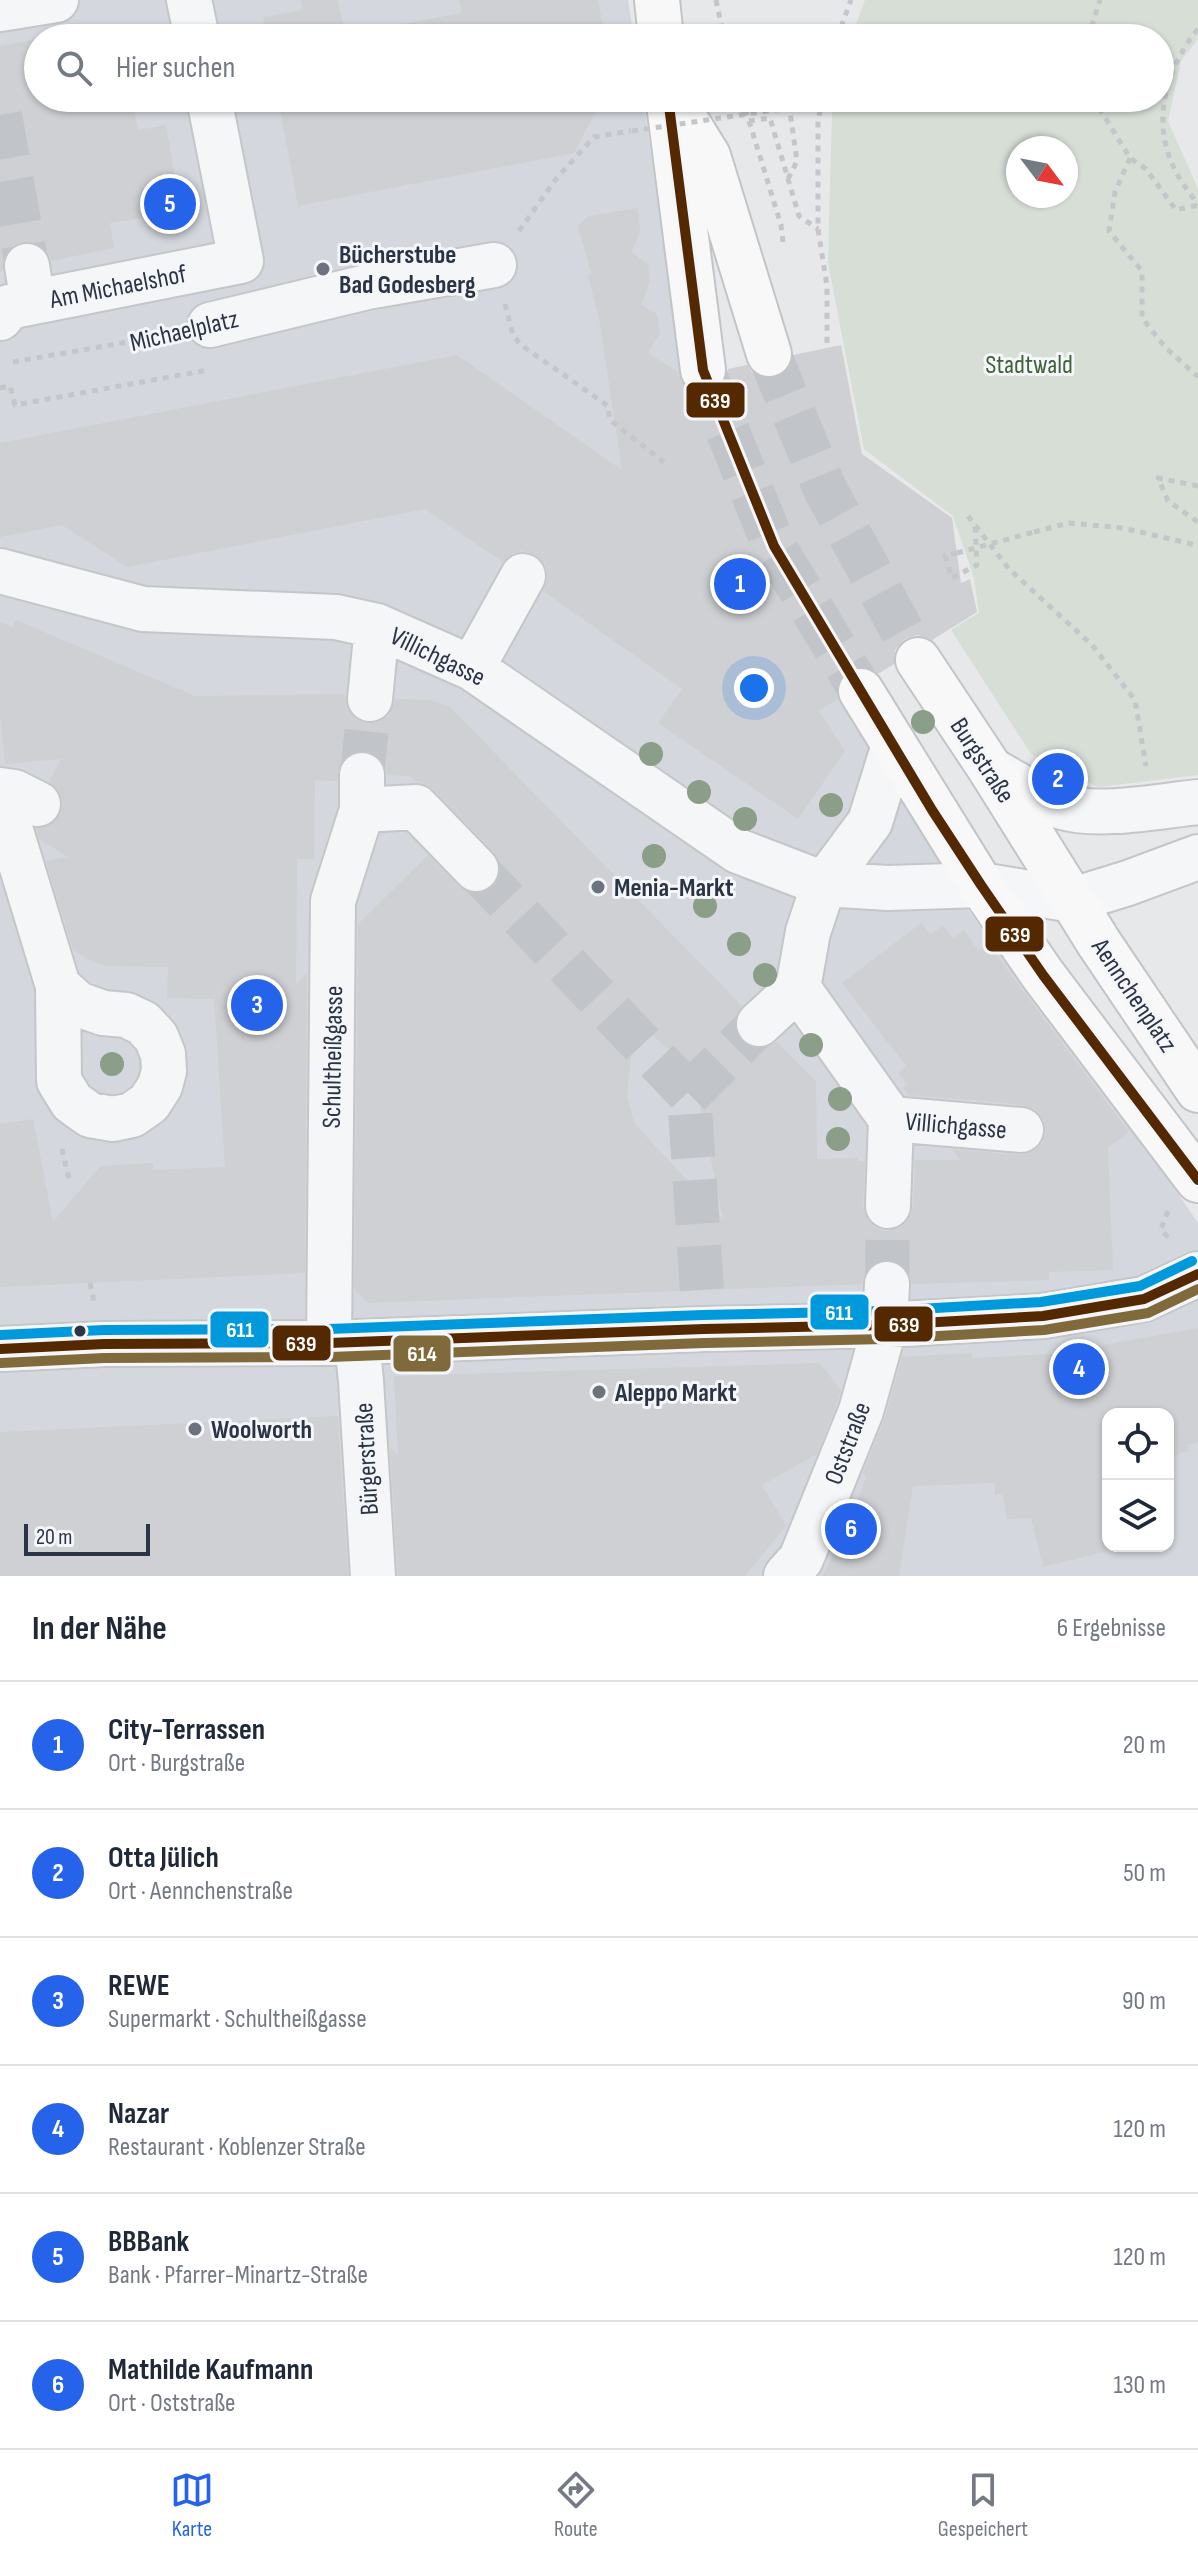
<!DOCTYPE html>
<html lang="de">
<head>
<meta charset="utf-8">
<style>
	body { margin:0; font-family:"Sofia Sans Condensed",sans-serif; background:#f6f6f7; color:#1f2937 }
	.controls { position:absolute; right:24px; bottom:24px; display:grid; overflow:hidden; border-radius:16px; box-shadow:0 2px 6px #0004 }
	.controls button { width:72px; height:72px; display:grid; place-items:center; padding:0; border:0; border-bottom:2px solid #e0e1e3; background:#fff; color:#1f2937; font:40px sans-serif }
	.compass { position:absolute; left:1006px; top:136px; width:72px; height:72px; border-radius:50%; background:#fff; box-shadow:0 2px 6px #0004; rotate:122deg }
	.scale { position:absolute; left:24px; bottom:20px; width:126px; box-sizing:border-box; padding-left:8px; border:4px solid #2b3445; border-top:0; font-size:22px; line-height:28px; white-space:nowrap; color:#2b3445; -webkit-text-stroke:6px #f4f6f9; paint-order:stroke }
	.you { position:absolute; left:754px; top:688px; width:28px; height:28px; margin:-20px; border:6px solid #fff; border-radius:50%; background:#1a73e8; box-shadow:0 0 0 12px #1a73e833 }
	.badge { display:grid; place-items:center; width:52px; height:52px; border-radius:50%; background:#2563eb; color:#fff; font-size:26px; font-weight:700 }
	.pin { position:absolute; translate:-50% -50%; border:4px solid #fff; box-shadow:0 2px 8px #0006 }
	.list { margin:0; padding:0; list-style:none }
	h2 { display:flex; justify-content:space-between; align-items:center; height:104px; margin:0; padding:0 32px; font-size:34px }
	h2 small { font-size:26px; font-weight:400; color:#747a83 }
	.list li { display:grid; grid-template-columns:52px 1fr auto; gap:24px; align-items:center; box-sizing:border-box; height:128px; padding:0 32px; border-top:2px solid #e0e1e3 }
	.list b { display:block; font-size:30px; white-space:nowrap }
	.list p { margin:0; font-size:26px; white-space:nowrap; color:#747a83 }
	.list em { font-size:26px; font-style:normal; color:#747a83 }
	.icon { flex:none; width:44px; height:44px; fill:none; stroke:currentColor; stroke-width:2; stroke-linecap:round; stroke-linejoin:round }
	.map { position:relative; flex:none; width:1198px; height:1576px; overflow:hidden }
	.search { position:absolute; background:#fff; box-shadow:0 2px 6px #0004; left:24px; right:24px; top:24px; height:88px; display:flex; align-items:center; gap:20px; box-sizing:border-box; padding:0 28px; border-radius:44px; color:#747a83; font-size:30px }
	.sheet { height:872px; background:#fff }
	nav { display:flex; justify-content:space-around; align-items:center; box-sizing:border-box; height:112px; border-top:2px solid #e0e1e3; background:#fff; font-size:22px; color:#747a83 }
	nav a { display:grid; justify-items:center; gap:4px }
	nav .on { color:#2563eb }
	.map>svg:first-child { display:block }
</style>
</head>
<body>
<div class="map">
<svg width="1198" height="1576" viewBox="0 0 1198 1576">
	<rect width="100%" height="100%" fill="#e6e8ea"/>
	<path fill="#d4d7dd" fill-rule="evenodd" d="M0 0H628L634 38H38V98H643L681 361 844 701 962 902 1134 1129 1198 1223V1576H0ZM1108 1414H1168V1546H1108Z"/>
	<path fill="#d6ded6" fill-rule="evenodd" d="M865 0H1198V39L1181 61 1168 121 1198 189V775L1098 787 1031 754 951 630 979 613 974 578 953 516 864 449 828 263 832 112 835 98H1160V38H851ZM1018 148H1066V196H1018Z"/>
	<path fill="#ced0d3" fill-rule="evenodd" d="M301 0H338L345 35 462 13 459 0H598L605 38H267L263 17 303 10Z
		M38 39V98H132L138 130 166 125 181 212 110 223 114 248 51 261 47 251 36 243 22 242 11 247 4 257 2 271H0V46Z
		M278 98H603L574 153 298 206Z
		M638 208 640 231 632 252 648 265 650 281 641 305 657 314 660 333 648 353 678 372 683 384 693 393 705 395 719 389 726 380 728 369 747 365 753 373 763 378H776L788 370 793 355 841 345 862 454 952 518 961 583 970 579 977 612 932 640 917 635 905 639 895 650 894 664 878 674 872 669 859 666 849 669 839 679 836 691 838 699 819 711 845 751 798 819 658 723 682 689 543 591 548 575 545 564 536 555 522 551 511 554 503 562 425 509 127 567 62 525 0 537V443L457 355 622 470 600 324 588 275 591 273 578 226 588 216Z
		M16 620 195 696 345 694 348 710 356 720 368 724 380 722 390 714 395 699 430 700 450 707 742 1006 735 1017V1029L741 1041 751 1048H764L777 1042 816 1081 817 1159 858 1158V1161H865L863 1206 866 1218 875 1228 886 1231 899 1228 910 1219 913 1207 915 1160H960L952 1149 1020 1155 1032 1152 1042 1144 1046 1131 1044 1120 1035 1109 1023 1105 909 1095 902 1087 907 1084 898 1073 906 1066 842 983 921 923 931 934 943 925 953 938 964 930 979 951 988 944 1129 1132 1108 1147 1113 1270 1049 1272V1280L912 1284 909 1272 901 1264 887 1259 876 1262 866 1270 862 1284 368 1303 354 1290 358 924 428 855 458 886 470 893H483L494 886 500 875V864L494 852 433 789 426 784 416 782 410 776 387 775 384 763 375 754 361 750 350 753 341 762 337 781 315 780 314 859H297L296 984 307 973 305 1273 0 1287V1124L33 1119 53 1222 100 1166 153 1163V1170L225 1167 214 999 167 998 168 967 107 966 93 962 73 950 46 861 68 857 39 839 36 828 51 825 61 814 63 803 59 791 49 782 61 759 5 764 0 715V622L12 627ZM635 1017 694 1076 723 1219 634 1123 627 1096Z
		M1198 1328V1442L1187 1445 1189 1451 1168 1457V1414H1108V1551L1043 1567 1031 1518 1007 1519 1003 1495H995V1483L913 1486 899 1576H822L850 1521 866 1477 863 1473 885 1418 902 1357 972 1353V1358L1052 1354Z
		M820 1363 841 1390 837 1403 817 1454 762 1485 786 1526 745 1576H398L390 1448 398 1455 394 1376Z
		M338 1416 348 1576H0V1432Z"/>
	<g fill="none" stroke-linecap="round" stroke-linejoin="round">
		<path stroke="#c1c4c9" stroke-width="44" stroke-dasharray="44 22" stroke-linecap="butt" d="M0 115 27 266
			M362 775 370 699
			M476 869 689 1094 702 1291
			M689 1094 759 1024
			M887 1284 888 1206"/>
		<path stroke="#c1c4c9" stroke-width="44" stroke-dasharray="44 22" stroke-linecap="butt" d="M769 354 825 489 918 660
			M703 370 774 546 861 691"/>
		<defs>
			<path id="minor" d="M189 0 197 38
				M0 9 56 0
				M27 266 33 302
				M0 318 9 307 241 261 209 98
				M210 325 367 287 494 265
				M0 571 143 609 336 617 377 626 472 668 738 851 824 884 888 888 981 885 1073 900 1128 883 1198 857
				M472 668 523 576
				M370 699 377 626
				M991 770C1014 782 1037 799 1062 807 1098 818 1160 806 1198 802
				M0 790 14 792 38 804
				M0 804 10 828 58 986 59 1081 72 1102 90 1115 113 1119 132 1115 149 1103 160 1086 164 1071 163 1054 156 1037 143 1023 126 1015 103 1013 78 1004 58 986
				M362 810 416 807 476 869
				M759 1024 798 988
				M891 1119 1021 1130
				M888 1206 891 1119 798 988 808 932 824 884 870 822 894 745
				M357 1342 361 1381 373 1576
				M329 1343 333 901 362 810V775
				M0 1349 104 1344 329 1343 704 1329 885 1325 1043 1316 1144 1299 1198 1274
				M786 1576 801 1559 861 1411 885 1325 887 1284"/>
			<path id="major" d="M657 0 661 38
				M672 98 708 156 769 354
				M669 104 703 370
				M918 660 991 770 1099 943 1198 1090
				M861 691 981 885 1043 975 1198 1180"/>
		</defs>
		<use href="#minor" stroke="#c4c6c8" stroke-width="48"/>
		<use href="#major" stroke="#c2c5c8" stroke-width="48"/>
		<path stroke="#c5c6ca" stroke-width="5" stroke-dasharray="6 6" stroke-linecap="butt" d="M716 0 724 38
			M1198 29C1166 68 1151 121 1174 168 1180 181 1190 193 1198 205
			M837 38 851 0
			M1088 38 1100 0
			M742 98 781 225 783 242
			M823 98 818 120V229L827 286V348
			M1093 98 1130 158 1146 169 1176 210 1198 205
			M749 121 770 118 799 216 818 229
			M1130 158 1115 192 1109 231 1142 271V318L1165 347 1198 377
			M788 179 797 161 788 98
			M519 231 556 179 594 137 631 131
			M505 304 513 335 521 345 608 406 610 420 664 462
			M13 362 168 335
			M0 388 10 386 15 405 208 370
			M1198 486 1158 478 1168 501 1198 522
			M968 516 1009 569 1092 645 1135 700 1146 766
			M1034 532 1069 523 1123 528 1196 545 1198 543
			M957 553 945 556 952 578 977 565 975 526
			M62 1149 70 1184
			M1168 1211 1161 1229 1170 1240
			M90 1283 94 1302"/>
		<use href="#minor" stroke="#f5f6f7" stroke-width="44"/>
		<use href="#major" stroke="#f8f8f8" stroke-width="44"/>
		<path stroke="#c5c6ca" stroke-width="5" stroke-dasharray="6 6" stroke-linecap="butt" d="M632 131 789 108
			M957 553 1034 532"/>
		<defs>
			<path id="bus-1" d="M668 98 703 370 774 546 932 810 981 885 1043 975 1198 1180
				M0 1349 104 1344 329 1343 704 1329 885 1325 1043 1316 1144 1299 1198 1274"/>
			<path id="bus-2" d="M1 1363 104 1358 330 1357 704 1343 885 1339 1044 1330 1148 1313 1198 1289"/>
			<path id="bus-3" d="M0 1335 104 1330 329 1329 703 1315 884 1311 1041 1302 1140 1286 1192 1261"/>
		</defs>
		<use href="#bus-1" stroke="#f4f6f9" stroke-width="16"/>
		<use href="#bus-2" stroke="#f4f6f9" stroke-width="16"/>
		<use href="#bus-3" stroke="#f4f6f9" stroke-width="16"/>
		<use href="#bus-1" stroke="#542801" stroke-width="10"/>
		<use href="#bus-2" stroke="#806a3b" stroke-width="10"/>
		<use href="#bus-3" stroke="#0099dc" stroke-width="10"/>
	</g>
	<g fill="#8a9e88">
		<circle cx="923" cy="722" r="12"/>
		<circle cx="651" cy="754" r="12"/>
		<circle cx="699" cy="792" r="12"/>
		<circle cx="831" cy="805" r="12"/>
		<circle cx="745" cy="819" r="12"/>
		<circle cx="654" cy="856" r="12"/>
		<circle cx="705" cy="906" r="12"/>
		<circle cx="739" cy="944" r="12"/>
		<circle cx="765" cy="975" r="12"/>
		<circle cx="811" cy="1045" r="12"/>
		<circle cx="112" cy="1064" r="12"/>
		<circle cx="840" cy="1099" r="12"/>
		<circle cx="838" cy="1139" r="12"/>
	</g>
	<g fill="#6c737f" stroke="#f4f6f9" stroke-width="3">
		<circle cx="323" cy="269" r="8"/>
		<circle cx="598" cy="887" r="8"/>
		<circle cx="599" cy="1392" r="8"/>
		<circle cx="195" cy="1429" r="8"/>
	</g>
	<circle fill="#2b3445" stroke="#f4f6f9" stroke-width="3" cx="80" cy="1331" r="7"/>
	<g text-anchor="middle" stroke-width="6" stroke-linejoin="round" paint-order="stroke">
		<g font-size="26" font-weight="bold" fill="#2b3445" stroke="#f4f6f9" text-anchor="start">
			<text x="339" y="263">Bücherstube<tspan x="339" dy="30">Bad Godesberg</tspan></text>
			<text x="614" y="896">Menia-Markt</text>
			<text x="615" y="1401">Aleppo Markt</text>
			<text x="211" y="1438">Woolworth</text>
		</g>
		<g font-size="26" fill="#2b3445" stroke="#f4f6f9">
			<text transform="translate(118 286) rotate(-11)" y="9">Am Michaelshof</text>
			<text transform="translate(184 330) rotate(-13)" y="9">Michaelplatz</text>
			<text transform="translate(438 656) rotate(26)" y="9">Villichgasse</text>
			<text transform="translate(983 760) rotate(57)" y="9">Burgstraße</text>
			<text transform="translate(1135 995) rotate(56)" y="9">Aennchenplatz</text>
			<text transform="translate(332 1057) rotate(-89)" y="9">Schultheißgasse</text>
			<text transform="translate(956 1125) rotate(5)" y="9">Villichgasse</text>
			<text transform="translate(847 1443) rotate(-69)" y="9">Oststraße</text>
			<text transform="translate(366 1459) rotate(-93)" y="9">Bürgerstraße</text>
		</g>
		<g font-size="26" fill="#3f6138" stroke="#f4f6f9">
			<text x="1029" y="373">Stadtwald</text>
		</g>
	</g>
	<g stroke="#f4f6f9" stroke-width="3">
		<rect x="685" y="381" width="61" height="38" rx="8" fill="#542801"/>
		<rect x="984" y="915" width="61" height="38" rx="8" fill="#542801"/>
		<rect x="809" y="1293" width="61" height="38" rx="8" fill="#0099dc"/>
		<rect x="873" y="1305" width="61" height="38" rx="8" fill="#542801"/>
		<rect x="209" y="1310" width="61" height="39" rx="8" fill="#0099dc"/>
		<rect x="271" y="1324" width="61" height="38" rx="8" fill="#542801"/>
		<rect x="392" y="1334" width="60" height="39" rx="8" fill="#806a3b"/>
	</g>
	<g font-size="22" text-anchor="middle" font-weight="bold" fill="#fff">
		<text x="715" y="408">639</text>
		<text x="1015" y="942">639</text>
		<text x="839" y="1320">611</text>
		<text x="904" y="1332">639</text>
		<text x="240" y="1337">611</text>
		<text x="301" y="1351">639</text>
		<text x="422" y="1361">614</text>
	</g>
</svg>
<div class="controls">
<button><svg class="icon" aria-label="locate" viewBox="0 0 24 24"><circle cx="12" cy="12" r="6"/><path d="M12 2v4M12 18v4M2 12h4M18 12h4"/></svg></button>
<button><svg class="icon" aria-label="layers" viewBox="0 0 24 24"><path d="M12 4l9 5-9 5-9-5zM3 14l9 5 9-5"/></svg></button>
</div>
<svg class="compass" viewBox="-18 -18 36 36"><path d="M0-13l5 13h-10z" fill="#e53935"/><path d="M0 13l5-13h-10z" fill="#747a83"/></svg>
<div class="scale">20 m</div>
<div class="you"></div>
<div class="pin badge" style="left:740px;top:584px">1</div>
<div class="pin badge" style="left:1058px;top:779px">2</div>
<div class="pin badge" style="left:257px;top:1005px">3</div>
<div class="pin badge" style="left:1079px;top:1369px">4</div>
<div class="pin badge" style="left:170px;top:204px">5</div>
<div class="pin badge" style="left:851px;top:1529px">6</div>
<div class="search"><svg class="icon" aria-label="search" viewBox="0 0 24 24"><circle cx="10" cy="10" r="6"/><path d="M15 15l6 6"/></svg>Hier suchen</div>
</div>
<section class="sheet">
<h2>In der Nähe<small>6 Ergebnisse</small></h2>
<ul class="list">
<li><span class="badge">1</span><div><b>City-Terrassen</b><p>Ort · Burgstraße</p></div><em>20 m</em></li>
<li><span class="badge">2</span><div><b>Otta Jülich</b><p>Ort · Aennchenstraße</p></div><em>50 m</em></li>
<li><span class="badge">3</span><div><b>REWE</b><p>Supermarkt · Schultheißgasse</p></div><em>90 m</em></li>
<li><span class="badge">4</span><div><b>Nazar</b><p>Restaurant · Koblenzer Straße</p></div><em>120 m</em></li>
<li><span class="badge">5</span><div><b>BBBank</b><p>Bank · Pfarrer-Minartz-Straße</p></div><em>120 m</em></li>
<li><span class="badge">6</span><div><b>Mathilde Kaufmann</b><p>Ort · Oststraße</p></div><em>130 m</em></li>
</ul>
</section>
<nav>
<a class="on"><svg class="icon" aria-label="map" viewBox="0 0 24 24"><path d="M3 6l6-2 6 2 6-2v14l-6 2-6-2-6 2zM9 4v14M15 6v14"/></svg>Karte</a>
<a><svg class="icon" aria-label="directions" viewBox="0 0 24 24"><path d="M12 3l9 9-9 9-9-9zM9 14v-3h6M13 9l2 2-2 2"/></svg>Route</a>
<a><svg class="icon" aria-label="saved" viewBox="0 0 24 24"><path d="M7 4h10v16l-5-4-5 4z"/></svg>Gespeichert</a>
</nav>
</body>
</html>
